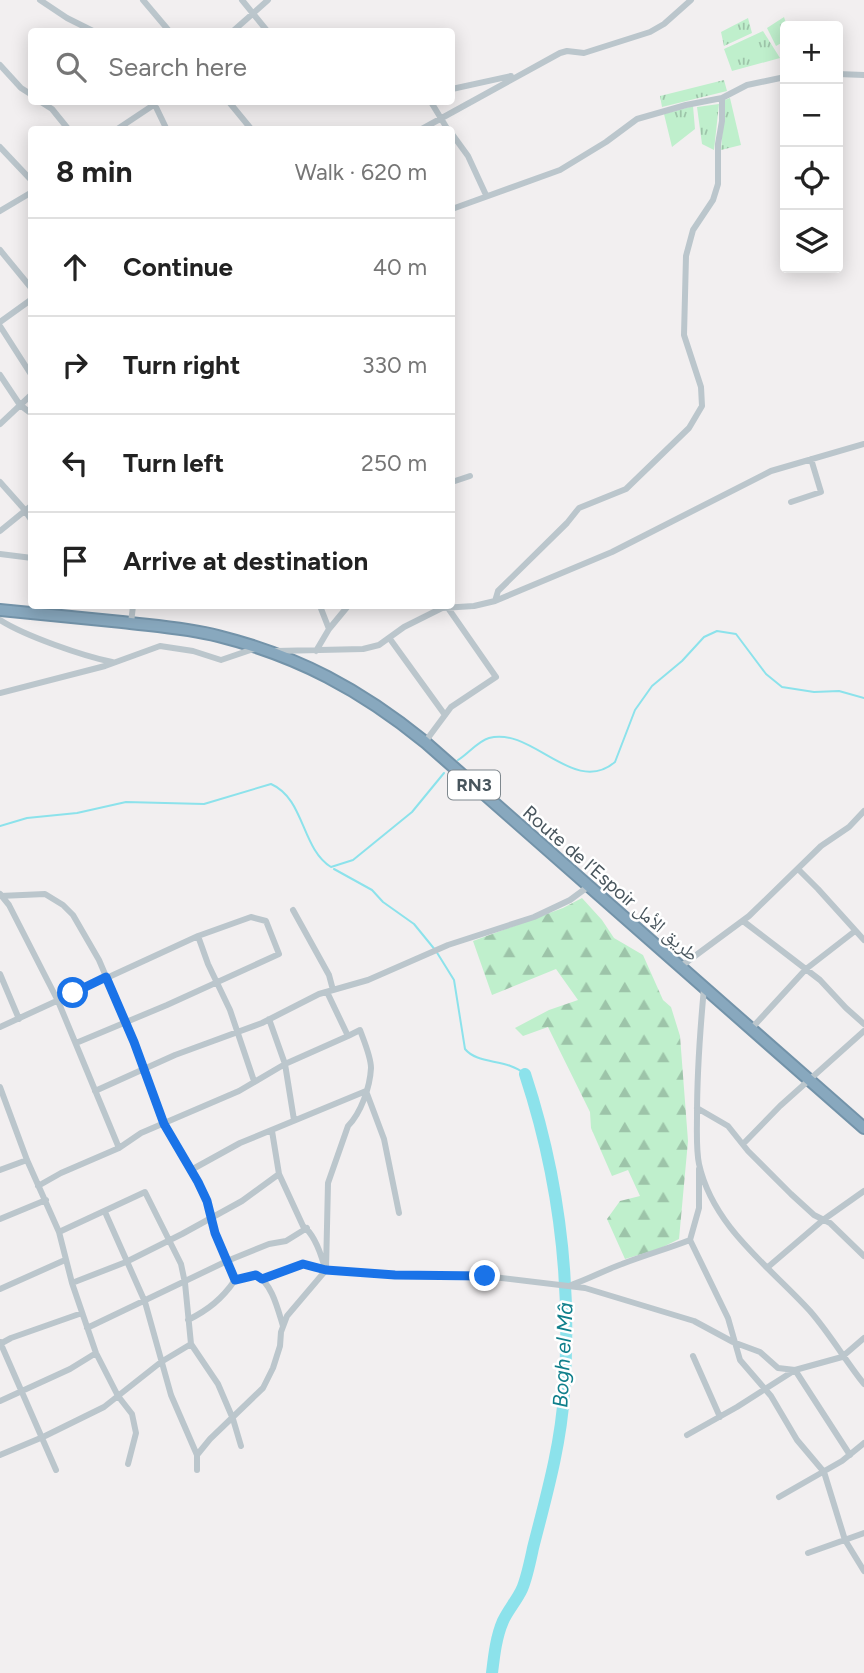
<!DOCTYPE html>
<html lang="en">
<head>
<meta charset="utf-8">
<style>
	body { margin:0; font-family:Figtree,"Noto Naskh Arabic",sans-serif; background:#f6f6f6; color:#222 }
	.controls { position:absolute; right:21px; top:21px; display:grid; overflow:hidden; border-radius:7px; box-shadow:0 4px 18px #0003 }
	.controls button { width:63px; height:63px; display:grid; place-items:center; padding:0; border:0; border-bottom:2px solid #e0e0e0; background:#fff; color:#222; font:35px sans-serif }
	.stop { position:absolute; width:21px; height:21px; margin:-16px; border:5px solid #1a73e8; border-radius:50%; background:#fff }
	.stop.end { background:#1a73e8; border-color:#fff; box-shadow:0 2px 7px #0008 }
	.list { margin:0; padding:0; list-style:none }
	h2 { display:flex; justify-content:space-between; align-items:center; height:91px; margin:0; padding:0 28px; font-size:30px }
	h2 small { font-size:23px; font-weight:400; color:#767676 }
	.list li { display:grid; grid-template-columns:46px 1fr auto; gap:21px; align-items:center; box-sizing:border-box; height:98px; padding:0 28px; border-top:2px solid #e0e0e0 }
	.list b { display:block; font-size:26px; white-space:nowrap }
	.list em { font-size:23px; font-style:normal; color:#767676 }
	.icon { flex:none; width:38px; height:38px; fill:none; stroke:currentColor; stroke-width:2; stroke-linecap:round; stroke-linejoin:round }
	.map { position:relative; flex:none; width:864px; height:1673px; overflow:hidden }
	.search { position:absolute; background:#fff; box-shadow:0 4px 18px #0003; left:28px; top:28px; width:427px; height:77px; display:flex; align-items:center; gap:18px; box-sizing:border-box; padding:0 24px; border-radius:7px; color:#767676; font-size:26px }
	.panel { position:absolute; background:#fff; box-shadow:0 4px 18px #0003; left:28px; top:126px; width:427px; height:483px; border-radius:7px }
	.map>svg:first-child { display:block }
</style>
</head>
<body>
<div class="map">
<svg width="864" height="1673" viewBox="0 0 864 1673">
	<defs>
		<pattern id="grass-tufts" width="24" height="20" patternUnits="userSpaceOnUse" patternTransform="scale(1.75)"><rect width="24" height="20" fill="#bfefcc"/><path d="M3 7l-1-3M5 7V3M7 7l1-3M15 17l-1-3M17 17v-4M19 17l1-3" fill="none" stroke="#9dc4a9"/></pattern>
		<pattern id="forest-firs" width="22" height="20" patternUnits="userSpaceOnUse" patternTransform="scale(1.75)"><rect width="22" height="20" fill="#bfefcc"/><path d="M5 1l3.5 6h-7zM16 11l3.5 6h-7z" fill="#9dc4a9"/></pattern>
	</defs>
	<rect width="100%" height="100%" fill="#f2eff0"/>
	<path fill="url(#grass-tufts)" d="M784 17 787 26 785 41 776 46 767 28Z
		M748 18 752 33 724 46 721 32Z
		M763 31 780 58 732 71 724 49Z
		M724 80 727 91 662 107 660 96Z
		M730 98 741 145 721 150 725 100Z
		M719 104 714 150 702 144 697 107Z
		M693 106 695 129 672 147 664 114Z"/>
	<path fill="url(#forest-firs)" d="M582 898 602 920 614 938 643 955 663 1000 671 1007 680 1036 688 1141 679 1239 659 1249 625 1259 607 1219 620 1201 640 1196 628 1170 612 1176 591 1128 590 1112 548 1027 523 1036 515 1028 549 1010 578 1000 556 969 492 995 473 941 563 908Z"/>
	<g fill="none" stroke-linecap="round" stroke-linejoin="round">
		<path stroke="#8ce2eb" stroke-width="2" d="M458 760C468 754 478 741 489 738 532 726 574 797 615 762L635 710 652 686 682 661 704 637 717 631 736 634 766 674 782 687 814 692 839 691 864 698
			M0 826 27 818 77 813 126 802 204 804 271 784C305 799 301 848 331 867L353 860 412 812 444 773
			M334 869 372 890 383 902 414 924 436 951 454 980 465 1049C478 1065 506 1058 525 1074"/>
		<path stroke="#8ce2eb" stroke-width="12" d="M492 1673C494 1656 496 1637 503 1621 508 1610 517 1600 522 1589 527 1577 530 1562 533 1548 546 1497 561 1445 564 1393 572 1285 559 1177 525 1074"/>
		<defs>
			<path id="highway" d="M0 610C41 614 82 618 122 622 154 626 187 628 218 636 298 656 361 690 425 742L864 1128"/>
		</defs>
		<use href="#highway" stroke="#7393a9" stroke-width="14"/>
		<path stroke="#bbc6cc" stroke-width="6" d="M40 0 67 18 95 32
			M143 0 170 32
			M242 0 268 32
			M232 32 268 0
			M0 65 21 88 32 95
			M838 74 864 75
			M452 89 511 76
			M41 102 52 109 69 130
			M229 102 252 130
			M431 102 448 130
			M154 103 167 130
			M116 130 158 102
			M420 130 560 53 567 51 584 53 650 32 664 24 691 0
			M452 134 468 156 486 195
			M0 147 32 181
			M452 209 560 170 606 142 637 119 686 105 722 98
			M0 211 32 192
			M0 250 32 289
			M0 322 32 299
			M0 326 32 376
			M0 375 20 405 32 414
			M0 424 32 394
			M0 482 24 509 32 521
			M452 482 470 476
			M791 502 821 492 811 459
			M0 531 32 505
			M0 554 32 558
			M495 601 498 591 567 523 579 508 626 489 689 428 702 406 701 387 684 335 686 256 693 230 713 200 718 184V144L722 121V98L747 85 785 77
			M320 606 329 629
			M0 620C25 636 83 656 112 662
			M131 623 133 606
			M390 639 445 715
			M276 651 363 649 379 645 404 627 442 608 474 606 495 601 612 552 771 471 864 444
			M316 651 329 629 348 606
			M0 693 105 666 160 646 193 651 221 660 256 648
			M425 742 451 707 496 677 448 608
			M798 869 818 889 864 940
			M0 894 9 905 58 1001 119 1148
			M0 896 45 894 63 905 73 915 99 960 134 1042 164 1124 198 1182 207 1201 215 1233 235 1280
			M293 910 329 975 333 990
			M743 921 820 980 846 1008 864 1024
			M198 936 208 964 230 1010 254 1081
			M680 967 749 916 821 846 849 827 864 811
			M0 974 19 1019
			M704 988C700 1031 697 1073 697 1116 697 1131 696 1149 699 1164 713 1227 769 1266 810 1311 830 1334 845 1360 864 1384
			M269 1019 285 1064 294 1120
			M0 1027 198 936 251 917 266 921 279 954 167 1005 76 1043
			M751 1029 806 969 855 931
			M0 1087 27 1160 59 1232 72 1283 96 1353 118 1396 132 1414 136 1433 128 1464
			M95 1091 175 1055 262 1023 319 994 368 980 448 945 534 917 570 900 589 886
			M697 1108 728 1126 748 1151 791 1194 814 1215 830 1223 864 1256
			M272 1131 279 1174 303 1226C314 1234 320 1251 324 1265
			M744 1143 780 1106 864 1031
			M0 1170 27 1160
			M191 1170 240 1143 366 1091 384 1139 399 1213
			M38 1186 61 1173 119 1148 141 1133 239 1091 285 1064 348 1036
			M105 1212 145 1302 171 1395 197 1455
			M0 1219 46 1200
			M59 1232 145 1192 181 1264 185 1283 191 1344 218 1384 233 1419 241 1446
			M690 1240 728 1318 740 1360 771 1396 797 1440 824 1472 845 1540 864 1571
			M768 1267 823 1220 864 1191
			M262 1279 303 1264 326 1270 395 1275 485 1276 585 1288 694 1321 733 1342 760 1352 778 1368 795 1370 842 1357 864 1338
			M72 1283 126 1262 182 1234 242 1201 279 1174
			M571 1285C589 1279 605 1270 622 1264 645 1255 667 1249 690 1240L699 1208V1169
			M0 1289 65 1260
			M188 1320C208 1310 222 1299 235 1280L256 1275C272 1283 278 1310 283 1326
			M87 1328 227 1261 269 1244 286 1241 307 1228
			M0 1342 56 1470
			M0 1344 11 1338 82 1313
			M693 1356 720 1417
			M0 1401 70 1369 96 1353
			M687 1435 737 1407 795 1370 850 1455
			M0 1455 43 1437 104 1407 161 1362 191 1344
			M197 1470V1455L210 1439 263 1388 273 1368 280 1346 281 1332 287 1316 326 1270 328 1183 348 1126C361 1113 370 1087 371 1068 371 1057 364 1041 360 1030L348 1036 327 992
			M779 1497 842 1461 864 1443
			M808 1553 864 1533"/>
		<use href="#highway" stroke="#88a8be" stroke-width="10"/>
	</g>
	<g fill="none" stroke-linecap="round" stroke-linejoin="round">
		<path stroke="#1a73e8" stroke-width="9" d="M73 993 106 977 134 1042 164 1124 198 1182 207 1201 215 1233 235 1280 256 1275 262 1279 303 1264 326 1270 395 1275 485 1276"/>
	</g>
	<g text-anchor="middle" stroke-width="5" stroke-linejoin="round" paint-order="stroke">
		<rect fill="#fff" stroke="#7f888e" stroke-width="2" x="448" y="770.5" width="52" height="29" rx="5"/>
		<g font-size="18" font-weight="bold" fill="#48555d">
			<text x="474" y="791">RN3</text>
		</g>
		<g font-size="19" fill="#48555d" stroke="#fff">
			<text transform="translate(611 883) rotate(41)" y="7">Route de l’Espoir طريق الأمل</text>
		</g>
		<g font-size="21" font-style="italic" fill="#0f7f8b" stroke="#fff">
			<text transform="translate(563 1355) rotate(-87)" y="7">Bogh el Mâ</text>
		</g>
	</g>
</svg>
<div class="controls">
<button>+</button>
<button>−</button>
<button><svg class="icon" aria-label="locate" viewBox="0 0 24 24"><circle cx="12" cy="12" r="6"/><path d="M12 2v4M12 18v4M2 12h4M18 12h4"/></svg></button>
<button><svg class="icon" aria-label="layers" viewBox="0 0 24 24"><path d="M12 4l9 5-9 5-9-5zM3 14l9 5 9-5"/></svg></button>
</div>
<div class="stop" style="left:73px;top:993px"></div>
<div class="stop end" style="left:485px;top:1276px"></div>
<div class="search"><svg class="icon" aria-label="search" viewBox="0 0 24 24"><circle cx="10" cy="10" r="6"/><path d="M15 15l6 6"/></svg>Search here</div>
<section class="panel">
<h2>8 min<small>Walk · 620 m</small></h2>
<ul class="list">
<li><svg class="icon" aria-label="ahead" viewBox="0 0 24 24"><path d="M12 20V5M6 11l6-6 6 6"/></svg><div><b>Continue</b></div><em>40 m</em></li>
<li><svg class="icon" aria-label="right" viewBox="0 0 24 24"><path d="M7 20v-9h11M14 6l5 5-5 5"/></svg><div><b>Turn right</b></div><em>330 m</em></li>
<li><svg class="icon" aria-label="left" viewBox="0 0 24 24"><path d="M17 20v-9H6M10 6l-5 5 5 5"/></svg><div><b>Turn left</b></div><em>250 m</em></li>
<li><svg class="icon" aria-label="arrive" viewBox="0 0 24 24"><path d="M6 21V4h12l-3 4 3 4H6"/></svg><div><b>Arrive at destination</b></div></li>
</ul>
</section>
</div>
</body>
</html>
